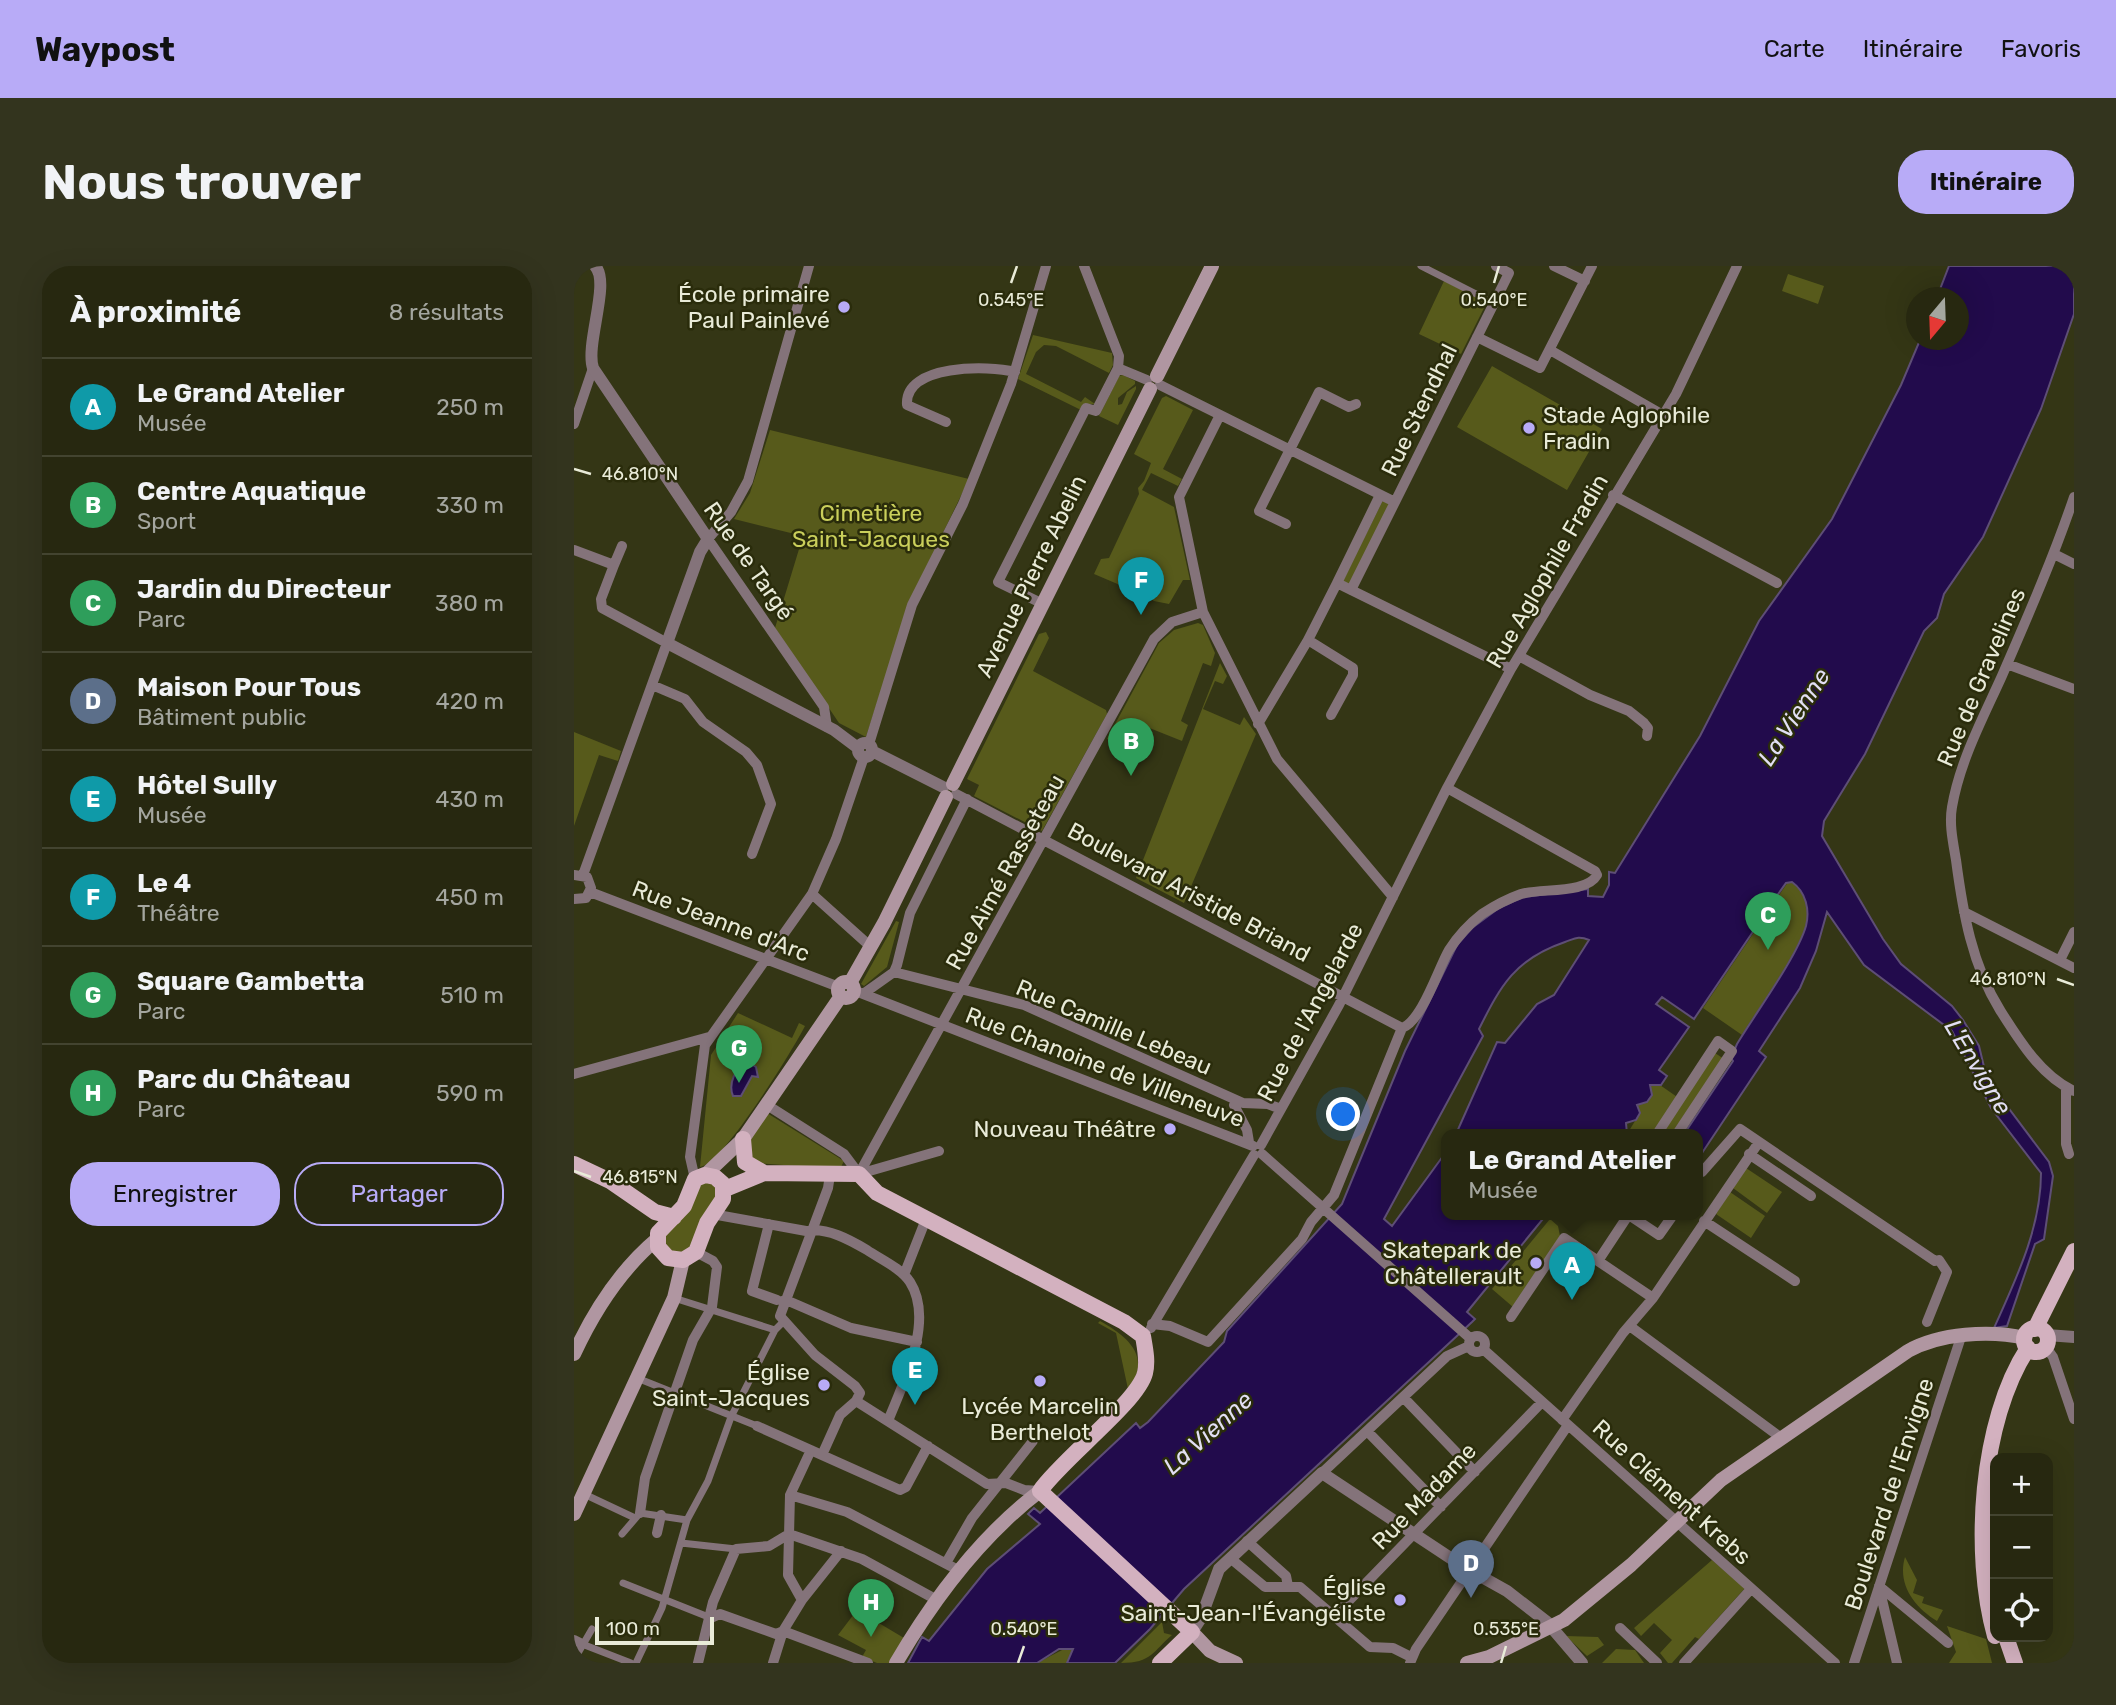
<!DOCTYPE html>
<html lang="fr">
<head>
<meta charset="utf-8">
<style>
	body { margin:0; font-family:Rubik,sans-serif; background:#33341e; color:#f1f3f6 }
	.controls { position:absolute; right:21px; bottom:21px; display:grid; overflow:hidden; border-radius:14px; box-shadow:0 7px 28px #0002 }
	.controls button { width:63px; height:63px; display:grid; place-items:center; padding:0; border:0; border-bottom:2px solid #434430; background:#272810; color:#f1f3f6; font:35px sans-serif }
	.compass { position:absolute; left:1332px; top:21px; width:63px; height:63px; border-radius:50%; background:#272810; box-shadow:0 7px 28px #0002; rotate:199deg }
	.scale { position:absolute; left:21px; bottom:18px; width:119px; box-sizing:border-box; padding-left:7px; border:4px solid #e9ebd8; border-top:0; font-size:19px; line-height:24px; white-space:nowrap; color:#e9ebd8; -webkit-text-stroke:5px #2a2c0b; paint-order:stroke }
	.you { position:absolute; left:770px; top:849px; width:24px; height:24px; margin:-18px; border:5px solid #fff; border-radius:50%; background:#1a73e8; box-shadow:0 0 0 10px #1a73e833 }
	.badge { display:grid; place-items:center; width:46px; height:46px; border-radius:50%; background:#b8abf7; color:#fff; font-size:23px; font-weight:700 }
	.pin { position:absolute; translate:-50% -58px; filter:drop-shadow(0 2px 4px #0008) }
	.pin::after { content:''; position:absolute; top:37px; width:24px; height:21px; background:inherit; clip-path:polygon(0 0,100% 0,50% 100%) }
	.popup { position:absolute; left:867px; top:863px; width:262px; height:91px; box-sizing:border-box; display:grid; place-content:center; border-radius:14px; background:#272810; filter:drop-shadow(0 2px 5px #0005); font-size:23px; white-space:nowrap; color:#a4a69f }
	.popup b { font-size:26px; color:#f1f3f6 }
	.popup::after { content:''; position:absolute; left:50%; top:100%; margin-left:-14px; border:14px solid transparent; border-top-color:#272810 }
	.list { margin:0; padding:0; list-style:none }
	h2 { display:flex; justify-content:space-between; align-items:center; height:91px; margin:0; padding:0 28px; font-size:30px }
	h2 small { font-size:23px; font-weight:400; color:#a4a69f }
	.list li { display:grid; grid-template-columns:46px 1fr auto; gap:21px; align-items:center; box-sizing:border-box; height:98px; padding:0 28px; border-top:2px solid #434430 }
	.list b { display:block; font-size:26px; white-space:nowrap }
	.list p { margin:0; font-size:23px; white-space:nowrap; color:#a4a69f }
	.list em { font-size:23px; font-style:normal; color:#a4a69f }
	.actions { display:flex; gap:14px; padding:21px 28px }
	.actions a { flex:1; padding:16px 0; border:2px solid #b8abf7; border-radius:28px; text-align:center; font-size:24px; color:#b8abf7 }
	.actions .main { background:#b8abf7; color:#111 }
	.icon { flex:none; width:38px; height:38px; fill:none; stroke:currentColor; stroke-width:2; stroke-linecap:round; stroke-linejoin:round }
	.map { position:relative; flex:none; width:1500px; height:1397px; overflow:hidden; border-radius:28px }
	header { display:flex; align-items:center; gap:42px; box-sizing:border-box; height:98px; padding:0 35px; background:#b8abf7; color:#111 }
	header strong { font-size:33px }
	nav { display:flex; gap:38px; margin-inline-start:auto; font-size:24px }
	.intro { display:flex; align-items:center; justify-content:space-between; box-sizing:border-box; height:168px; padding:0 42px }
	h1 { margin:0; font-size:49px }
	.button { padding:18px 32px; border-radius:28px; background:#b8abf7; color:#111; font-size:24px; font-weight:700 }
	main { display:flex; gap:42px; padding:0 42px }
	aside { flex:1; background:#272810; border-radius:28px; box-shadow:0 7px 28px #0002 }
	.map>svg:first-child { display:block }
</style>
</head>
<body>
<header>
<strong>Waypost</strong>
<nav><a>Carte</a><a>Itinéraire</a><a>Favoris</a></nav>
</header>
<div class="intro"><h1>Nous trouver</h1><a class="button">Itinéraire</a></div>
<main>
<aside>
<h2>À proximité<small>8 résultats</small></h2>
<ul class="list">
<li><span class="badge" style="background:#0f9aa8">A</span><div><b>Le Grand Atelier</b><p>Musée</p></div><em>250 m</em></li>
<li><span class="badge" style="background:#2e9e5b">B</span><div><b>Centre Aquatique</b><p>Sport</p></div><em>330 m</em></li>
<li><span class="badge" style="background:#2e9e5b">C</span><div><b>Jardin du Directeur</b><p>Parc</p></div><em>380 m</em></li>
<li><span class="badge" style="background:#5c6f8a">D</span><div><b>Maison Pour Tous</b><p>Bâtiment public</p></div><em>420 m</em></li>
<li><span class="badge" style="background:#0f9aa8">E</span><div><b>Hôtel Sully</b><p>Musée</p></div><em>430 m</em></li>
<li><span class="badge" style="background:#0f9aa8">F</span><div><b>Le 4</b><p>Théâtre</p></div><em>450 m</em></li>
<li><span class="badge" style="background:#2e9e5b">G</span><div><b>Square Gambetta</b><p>Parc</p></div><em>510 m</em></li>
<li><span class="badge" style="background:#2e9e5b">H</span><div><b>Parc du Château</b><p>Parc</p></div><em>590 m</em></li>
</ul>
<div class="actions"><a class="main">Enregistrer</a><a>Partager</a></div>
</aside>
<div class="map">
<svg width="1500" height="1397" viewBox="0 0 1500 1397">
	<rect width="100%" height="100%" fill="#343615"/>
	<path fill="#575a1b" d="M1214 8 1250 20 1244 38 1208 25Z
		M870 15 913 36 887 88 845 68Z
		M459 69 538 87 539 99 535 107 482 80 470 79 462 86 452 108 507 136 511 131 521 138H511L507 144 444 113Z
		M918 100 1028 163 993 224 883 161Z
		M549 109 561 115V118L544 132V139L548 138 553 126 562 120V123L544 159 525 150 545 110Z
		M592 130 619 144 589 203 608 213 604 220 577 207 568 224 600 241 616 314H609L595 338 580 335 562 322 560 325 520 308 527 293 535 292 565 228 564 222 570 215 577 197 560 188 588 132Z
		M196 164 395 213 335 337 292 471 265 457 201 362 229 270 160 253 176 227Z
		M809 234 816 239 776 318 769 315Z
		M624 357 629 359 641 387 637 400 629 397 607 455 614 459 608 475 563 457 557 469 544 464 539 475 533 473 585 377 600 364Z
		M472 366 475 372 459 405 532 444 533 448 468 565 400 530 405 519 393 513 465 368Z
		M646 397 653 410 649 418 641 415 629 443 666 459 670 451 682 468 610 637 562 612Z
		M0 466 47 485 44 495 25 489 0 560Z
		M1214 616C1230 618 1236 641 1233 656 1226 685 1186 739 1168 769L1129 742Z
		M322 655 325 656 313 701 290 720 287 718Z
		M164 747 218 772 225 757 231 760C219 784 148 899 126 901L137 789Z
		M1141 787 1150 793 1101 868H1053L1066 847 1063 839 1076 827V819L1083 817 1109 835Z
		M193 847 270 895 266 903 179 897 171 877Z
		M1172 902 1208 926 1193 947 1159 922Z
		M131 914 145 923 119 980 111 988 93 985 90 966Z
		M1156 926 1191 950 1177 972 1142 948Z
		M976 953 984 960 986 970 939 1041 918 1023Z
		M526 1055C553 1070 579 1091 554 1123L542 1067 524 1057Z
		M1331 1291 1343 1314 1339 1327 1350 1331 1348 1337 1369 1344 1363 1355C1340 1341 1323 1318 1331 1291Z
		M1138 1294 1171 1322 1125 1373 1121 1371 1098 1397H1094L1086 1387 1098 1374 1080 1357 1067 1370 1060 1362Z
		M283 1344 330 1372 316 1397H303L288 1391 292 1384 264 1369Z
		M588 1356 590 1367 598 1369C579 1385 578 1397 547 1397Z
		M1373 1360 1412 1373 1418 1397H1375L1382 1386Z
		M992 1370 1024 1371 1030 1379 1013 1390Z
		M492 1382 499 1383 493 1397H463Z
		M1042 1383 1061 1384 1070 1397H1028Z"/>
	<path fill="#220b4c" stroke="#5e4e76" stroke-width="2" d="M1375 0H1500V48L1467 143 1409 271 1370 328 1363 352 1350 365 1291 488 1250 555 1248 570 1309 673 1327 698 1378 740 1389 754 1405 780 1412 809 1421 824 1475 896 1479 910 1470 973 1461 978 1433 1060 1420 1062C1442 1013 1467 962 1467 907L1417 842 1378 765 1290 699 1253 646 1242 685 1226 722 1185 785 1192 791 1124 893V868H1110L1159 795 1157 792 1163 778C1181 748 1223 691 1232 660 1236 644 1232 626 1218 616L1212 617 1202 631 1196 633 1195 642 1120 753 1088 731 1082 738 1115 761 1085 804 1093 810 1087 819H1076L1078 829 1073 836 1063 839 1066 847 1062 854 1052 857 1053 868H882L923 776 931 777 963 738 980 729 1015 674C1004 669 1000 673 991 676 941 693 927 719 905 763L909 770 810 953 818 960 872 886V948H973L893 1046 901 1053 898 1056 610 1323 576 1363 541 1397H493L499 1383H485L463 1397H334L348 1371 355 1375 413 1303 466 1258 454 1248 460 1242 466 1247 562 1157 566 1162 574 1156 650 1076 653 1065 768 938 831 785 883 679 898 662 925 642 949 631 1014 623V630L1029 631 1035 619V606L1041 607 1126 470 1185 355 1258 253 1327 119 1346 74H1384V32L1363 31Z
		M174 796 182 801 184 811 178 810 167 830H159C154 818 161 801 174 796Z"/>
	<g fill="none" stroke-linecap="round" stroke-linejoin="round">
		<path stroke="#84737a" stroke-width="7" d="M847 0 910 32
			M100 1032 201 1064
			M63 1112 183 1160
			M10 1228 61 1252
			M48 1268 66 1247 113 1254
			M107 1277 162 1283
			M49 1317 137 1352
			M8 1378 57 1397
			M0 1394 18 1363
			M62 1397 88 1342 113 1254 134 1215 157 1151 201 1064 210 1055"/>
		<path stroke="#84737a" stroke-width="10" d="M235 0 174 215 157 246 134 273 250 441 253 461
			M510 0 545 90 544 102 573 114
			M980 0 1011 15
			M903 71 966 102 1018 0
			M976 84 1089 149
			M586 119 821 236 935 7 922 0
			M646 149 605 231 629 346 703 493 819 631
			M372 156 333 139C330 98 415 99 441 106
			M0 158 19 102
			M1039 229 1203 317
			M1500 231C1479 293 1453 352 1427 412 1408 454 1386 495 1378 541 1375 558 1379 576 1382 594 1389 647 1398 699 1426 744 1445 774 1467 810 1500 825
			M712 258 685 245 745 126 775 141 782 138
			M0 284 40 299 27 333 28 342 93 377 9 609
			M1480 288 1500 298
			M40 299 48 280
			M763 317 806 229
			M777 324 821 236
			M469 338 424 316 512 142 522 145 544 102
			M734 374 779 402V409L757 449
			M945 390 1016 429 1055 445 1070 457 1074 462 1073 470
			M1433 398 1500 423
			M78 419 111 433 129 456 172 486 183 499 197 538 178 588
			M684 458 734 374 763 317 937 403
			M295 478 338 339 389 238 437 118 472 0
			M382 528 828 762
			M0 609 13 611 17 622 12 632 0 633
			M16 626 265 721
			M238 628 297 681
			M1390 646 1500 702
			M1486 694 1500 666
			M320 706 450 739 669 837 694 838 707 843
			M279 724 679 880
			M289 728 320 706 323 699 336 647 393 533
			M0 808 135 771
			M1492 821V878L1495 888
			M662 834 660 839 673 864 675 876
			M193 839 270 888 285 908
			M1085 865 1144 775 1158 785 1103 868
			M687 879 765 739 873 522 937 403 1102 128 1163 0
			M688 888 897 1073
			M1175 888 1237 930
			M1128 906 1166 863 1361 995 1365 994 1373 1006 1353 1056
			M285 908 580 373 598 356 629 346
			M285 908 365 885
			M256 909 254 922 206 1050 241 1089 281 1120 286 1127 282 1135
			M121 913 116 891 131 779 238 628 262 573 290 491
			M138 948 232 965C253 961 276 974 293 984 306 993 327 1002 336 1016 361 1055 329 1117 314 1155
			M1055 949 1085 969 1097 952
			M1130 955 1221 1015
			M195 958 178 1025 203 1034
			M1024 995 1079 1032
			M330 1009 352 953
			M208 1035 212 1034 277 1062 343 1076
			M937 1051 990 972 1024 995 1055 948
			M578 1058 596 1060 634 1076 728 973 737 956 760 929 828 762C848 755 864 703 875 684 884 670 895 658 908 648 920 640 933 633 947 628 967 622 1013 628 1023 609L1021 605 873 522
			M1057 1061 1206 1171
			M577 1062 680 889
			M895 1078a8 8 0 1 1 16 0a8 8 0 1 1-16 0Z
			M1472 1081 1479 1091 1500 1153
			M909 1083 1261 1397
			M829 1131 901 1206
			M282 1135 413 1218 432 1217 450 1224 466 1225
			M988 1154 1049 1067 1079 1032 1183 879
			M183 1160 326 1224 332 1221 354 1180
			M793 1165 867 1241
			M248 1189 266 1149 282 1135
			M748 1207 873 1090 895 1080
			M216 1229 273 1246 386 1305
			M66 1247 71 1212 119 1074 138 1041 143 1001 139 995 122 986
			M83 1267 87 1249
			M215 1268 288 1293 363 1334
			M673 1275 712 1310 714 1320
			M656 1292 691 1321H726L796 1381 819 1382 837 1391
			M372 1297 398 1252 459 1175
			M1305 1320 1374 1377
			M1305 1321 1323 1397
			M228 1334 214 1309 216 1229 237 1184
			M759 1351 968 1136
			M137 1352 146 1348 202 1368 209 1365
			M1046 1362 1083 1397
			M209 1365 294 1397
			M0 1374 8 1378
			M124 1397 139 1336 162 1283 195 1280 215 1268
			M199 1397 209 1365 228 1334 267 1285
			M836 1397 842 1383 994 1159
			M1110 1397 1177 1323
			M1280 1397 1387 1071"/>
		<path stroke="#84737a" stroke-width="12" d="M21 0C37 16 11 78 19 102L134 273 126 286 93 377 260 464 284 482
			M284 484a7 7 0 1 1 14 0a7 7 0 1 1-14 0Z
			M298 485 369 521
			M1473 1069 1500 1071
			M618 1366 627 1352 645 1303 748 1207 890 1301 933 1325 973 1356 1008 1397"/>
		<path stroke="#b096a1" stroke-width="14" d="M583 110 638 0
			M379 518 576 123
			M264 724a8 8 0 1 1 16 0a8 8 0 1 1-16 0Z
			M276 717 310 657 372 531
			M131 909 169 873 267 730
			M0 1088C20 1045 46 1004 83 973
			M0 1248 100 1032 109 994
			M618 1366 636 1385 662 1397
			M322 1397C359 1334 408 1269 466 1225
			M893 1397 915 1391 990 1354 1057 1299 1147 1214 1334 1085C1366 1067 1416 1064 1451 1072"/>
		<path stroke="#d3b1bf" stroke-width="16" d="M169 873 171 896 190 907
			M0 898 36 915 81 946 100 951
			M131 909 141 911 149 918V933L133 957 122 986 109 994 94 992 84 981V967L110 940 121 913Z
			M151 923 190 907 285 908 303 927 550 1056 569 1070C571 1082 574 1095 571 1107 564 1136 488 1193 466 1225L618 1366 586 1397
			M1450 1074a12 12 0 1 1 24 0a12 12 0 1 1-24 0Z
			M1461 1063 1500 985
			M1421 1370C1398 1288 1406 1155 1454 1082
			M1432 1371 1441 1397"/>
	</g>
	<path fill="none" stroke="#e9ebd8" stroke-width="2.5" d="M437 17 443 0M920 17 925 0M0 203 17 208M1483 713 1500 719M0 905 17 911M444 1397 450 1380M927 1397 932 1380"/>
	<g fill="#b8abf7" stroke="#2a2c0b" stroke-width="2.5">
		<circle cx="270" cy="41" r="7"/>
		<circle cx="955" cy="162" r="7"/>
		<circle cx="596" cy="863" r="7"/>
		<circle cx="962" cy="997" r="7"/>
		<circle cx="466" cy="1115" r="7"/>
		<circle cx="250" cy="1119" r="7"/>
		<circle cx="826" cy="1334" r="7"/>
	</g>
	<g text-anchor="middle" stroke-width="5" stroke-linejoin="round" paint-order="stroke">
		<g font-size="23" fill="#e9ebd8" stroke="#2a2c0b" text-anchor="end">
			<text x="256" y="36">École primaire<tspan x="256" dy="26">Paul Painlevé</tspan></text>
			<text x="969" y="157" text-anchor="start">Stade Aglophile<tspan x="969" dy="26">Fradin</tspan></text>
			<text x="582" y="871">Nouveau Théâtre</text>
			<text x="948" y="992">Skatepark de<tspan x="948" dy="26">Châtellerault</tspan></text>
			<text x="236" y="1114">Église<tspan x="236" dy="26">Saint-Jacques</tspan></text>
			<text x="466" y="1148" text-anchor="middle">Lycée Marcelin<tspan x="466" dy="26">Berthelot</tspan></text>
			<text x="812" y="1329">Église<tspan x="812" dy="26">Saint-Jean-l'Évangéliste</tspan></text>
		</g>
		<g font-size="23" fill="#e9ebd8" stroke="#2a2c0b">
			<text transform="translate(845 144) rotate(-64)" y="8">Rue Stendhal</text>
			<text transform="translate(175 295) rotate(55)" y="8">Rue de Targé</text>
			<text transform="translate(973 305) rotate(-60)" y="8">Rue Aglophile Fradin</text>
			<text transform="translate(457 310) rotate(-64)" y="8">Avenue Pierre Abelin</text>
			<text transform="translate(1407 411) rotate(-67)" y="8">Rue de Gravelines</text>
			<text transform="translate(431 606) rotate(-61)" y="8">Rue Aimé Rasseteau</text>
			<text transform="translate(615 626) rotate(28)" y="8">Boulevard Aristide Briand</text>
			<text transform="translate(147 655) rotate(21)" y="8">Rue Jeanne d'Arc</text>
			<text transform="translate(736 746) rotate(-62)" y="8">Rue de l'Angelarde</text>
			<text transform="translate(540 761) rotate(23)" y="8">Rue Camille Lebeau</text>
			<text transform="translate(531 801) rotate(21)" y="8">Rue Chanoine de Villeneuve</text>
			<text transform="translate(1098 1226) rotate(42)" y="8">Rue Clément Krebs</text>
			<text transform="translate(1315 1228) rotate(-72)" y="8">Boulevard de l'Envigne</text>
			<text transform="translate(850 1230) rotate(-46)" y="8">Rue Madame</text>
		</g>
		<g font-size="23" fill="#cacf5b" stroke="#2a2c0b">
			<text x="297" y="255">Cimetière<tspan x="297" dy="26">Saint-Jacques</tspan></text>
		</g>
		<g font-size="24" font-style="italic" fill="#e2dff4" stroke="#2a2c0b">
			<text transform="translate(1220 451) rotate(-57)" y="8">La Vienne</text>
			<text transform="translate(1404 801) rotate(59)" y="8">L'Envigne</text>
			<text transform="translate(634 1167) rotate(-42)" y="8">La Vienne</text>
		</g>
	</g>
	<g font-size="18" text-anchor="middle" fill="#e9ebd8" stroke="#2a2c0b" stroke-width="5" stroke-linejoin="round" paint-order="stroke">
		<text x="437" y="40">0.545°E</text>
		<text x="920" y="40">0.540°E</text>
		<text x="66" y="214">46.810°N</text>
		<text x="1434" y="719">46.810°N</text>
		<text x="66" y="917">46.815°N</text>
		<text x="450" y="1369">0.540°E</text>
		<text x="932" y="1369">0.535°E</text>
	</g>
</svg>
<div class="controls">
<button>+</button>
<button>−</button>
<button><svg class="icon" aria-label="locate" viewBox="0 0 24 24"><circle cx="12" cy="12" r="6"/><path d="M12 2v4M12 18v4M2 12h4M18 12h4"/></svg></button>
</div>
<svg class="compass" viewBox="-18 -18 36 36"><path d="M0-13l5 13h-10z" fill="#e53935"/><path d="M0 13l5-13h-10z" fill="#a4a69f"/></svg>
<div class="scale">100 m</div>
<div class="you"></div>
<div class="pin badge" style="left:998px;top:1034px;background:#0f9aa8">A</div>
<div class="popup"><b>Le Grand Atelier</b>Musée</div>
<div class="pin badge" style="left:557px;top:510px;background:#2e9e5b">B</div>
<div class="pin badge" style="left:1194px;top:684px;background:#2e9e5b">C</div>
<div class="pin badge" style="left:897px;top:1332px;background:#5c6f8a">D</div>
<div class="pin badge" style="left:341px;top:1139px;background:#0f9aa8">E</div>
<div class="pin badge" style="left:567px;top:349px;background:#0f9aa8">F</div>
<div class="pin badge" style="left:165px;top:817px;background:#2e9e5b">G</div>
<div class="pin badge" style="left:297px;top:1371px;background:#2e9e5b">H</div>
</div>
</main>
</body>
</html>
